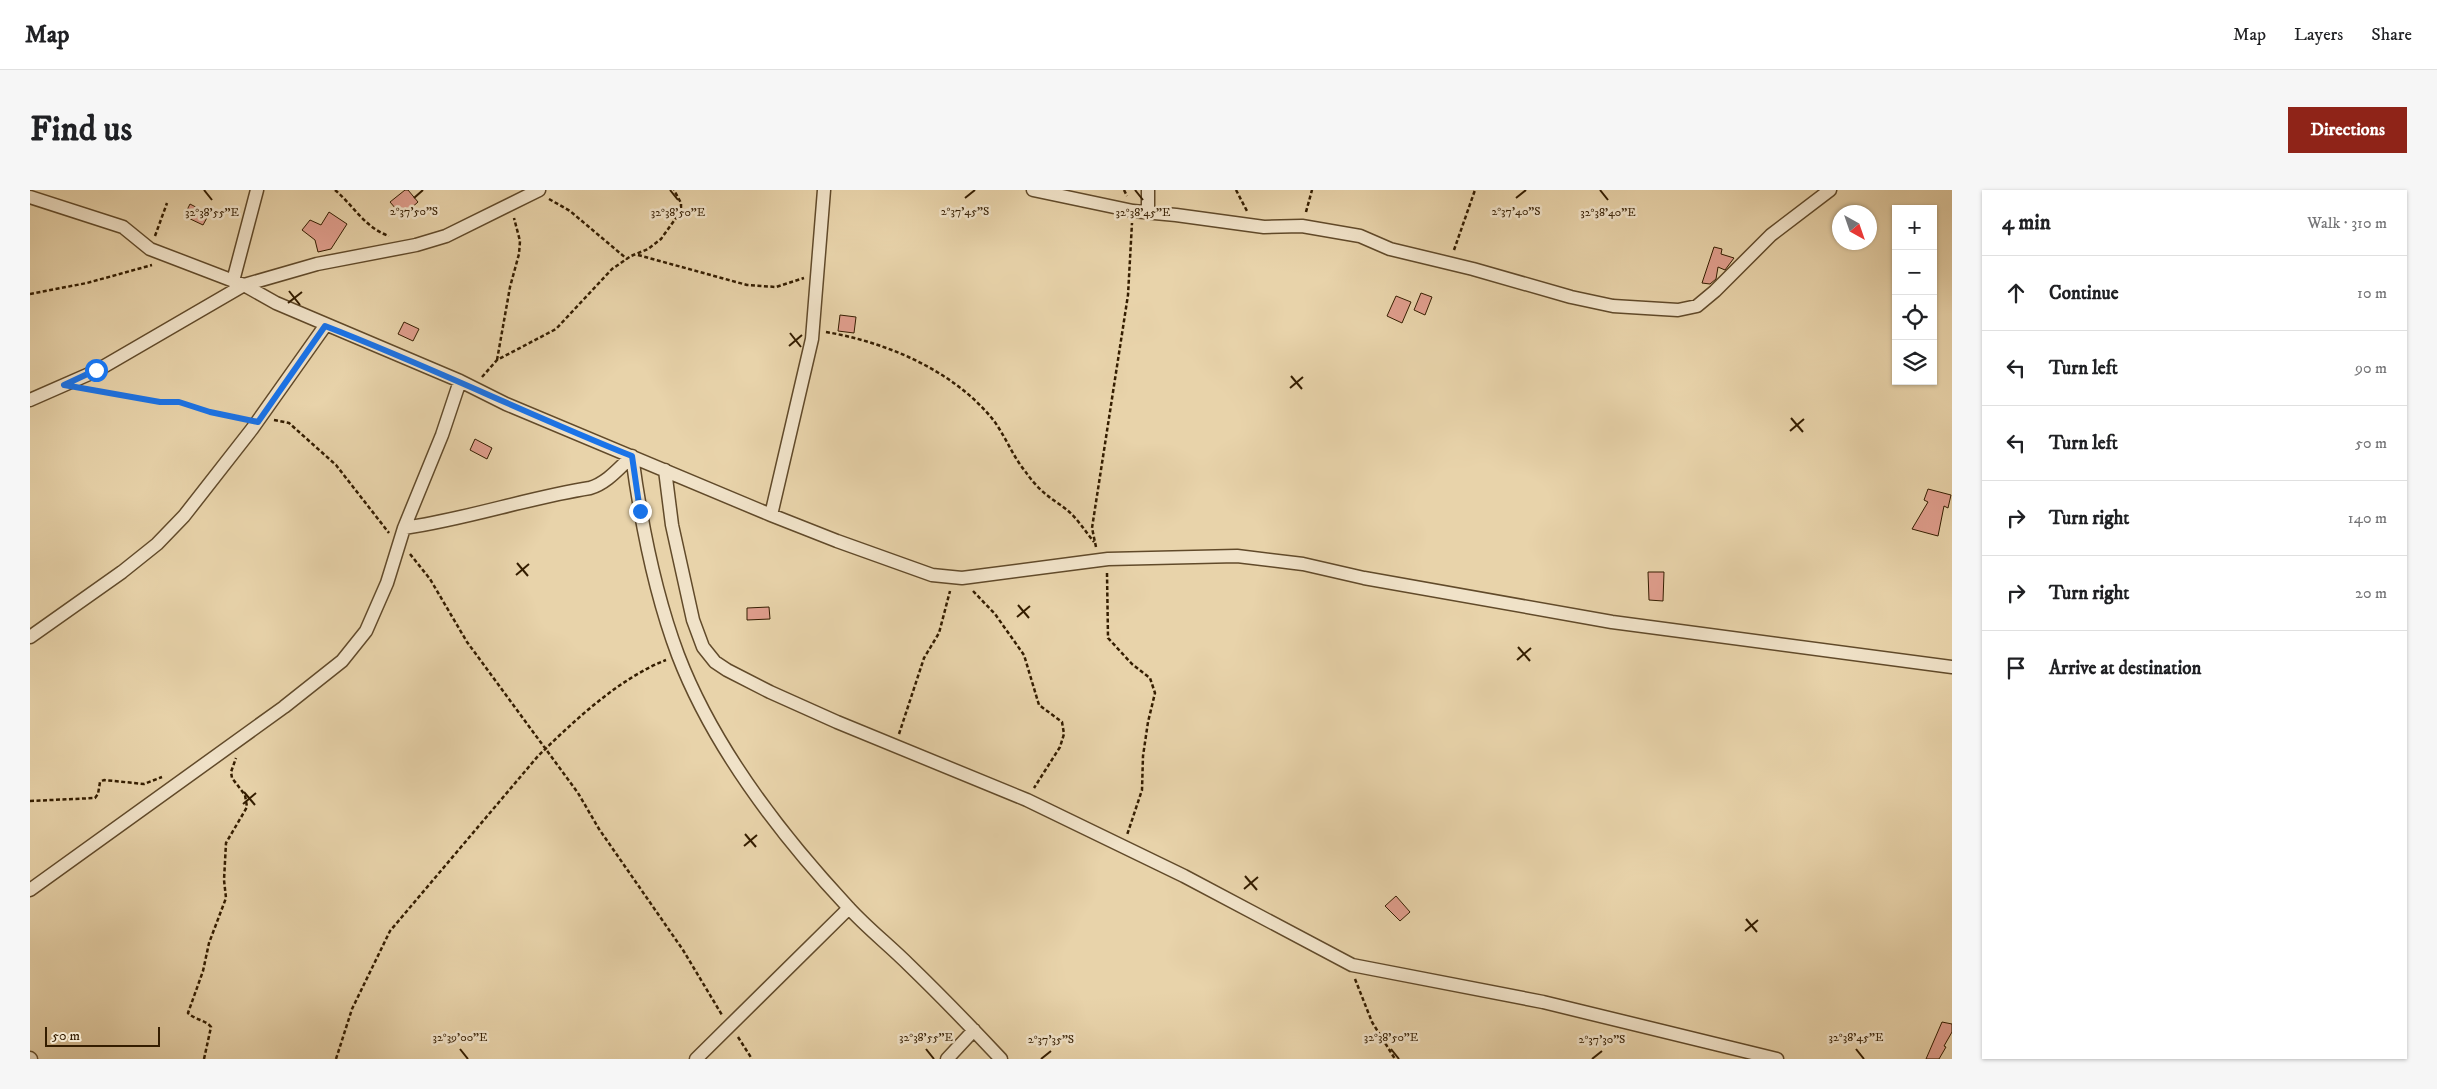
<!DOCTYPE html>
<html lang="en">
<head>
<meta charset="utf-8">
<style>
	body { margin:0; font-family:"IM FELL DW Pica",serif; background:#f6f6f6; color:#202124 }
	.controls { position:absolute; right:15px; top:15px; display:grid; overflow:hidden; border-radius:0px; box-shadow:0 1px 4px #0004 }
	.controls button { width:45px; height:45px; display:grid; place-items:center; padding:0; border:0; border-bottom:1px solid #e0e0e0; background:#fff; color:#202124; font:25px sans-serif }
	.compass { position:absolute; left:1802px; top:15px; width:45px; height:45px; border-radius:50%; background:#fff; box-shadow:0 1px 4px #0004; rotate:140deg }
	.scale { position:absolute; left:15px; bottom:12px; width:115px; box-sizing:border-box; padding-left:5px; border:2px solid #341d00; border-top:0; font-size:14px; line-height:18px; white-space:nowrap; color:#341d00; -webkit-text-stroke:4px #f0e2c8; paint-order:stroke }
	.stop { position:absolute; width:15px; height:15px; margin:-11px; border:4px solid #1a73e8; border-radius:50%; background:#fff }
	.stop.end { background:#1a73e8; border-color:#fff; box-shadow:0 1px 5px #0008 }
	.list { margin:0; padding:0; list-style:none }
	h2 { display:flex; justify-content:space-between; align-items:center; height:65px; margin:0; padding:0 20px; font-size:21px }
	h2 small { font-size:16px; font-weight:400; color:#757577 }
	.list li { display:grid; grid-template-columns:32px 1fr auto; gap:15px; align-items:center; box-sizing:border-box; height:75px; padding:0 20px; border-top:1px solid #e0e0e0 }
	.list b { display:block; font-size:19px; white-space:nowrap }
	.list em { font-size:16px; font-style:normal; color:#757577 }
	.icon { flex:none; width:28px; height:28px; fill:none; stroke:currentColor; stroke-width:2; stroke-linecap:round; stroke-linejoin:round }
	.map { position:relative; flex:none; width:1922px; height:869px; overflow:hidden; border-radius:0px }
	header { display:flex; align-items:center; gap:30px; box-sizing:border-box; height:70px; padding:0 25px; background:#fff; border-bottom:1px solid #e0e0e0 }
	header strong { font-size:24px }
	nav { display:flex; gap:28px; margin-inline-start:auto; font-size:18px }
	.intro { display:flex; align-items:center; justify-content:space-between; box-sizing:border-box; height:120px; padding:0 30px }
	h1 { margin:0; font-size:35px }
	.button { padding:12px 22px; border-radius:0px; background:#8f2418; color:#fff; font-size:18px; font-weight:700 }
	main { display:flex; gap:30px; padding:0 30px }
	aside { flex:1; background:#fff; border-radius:0px; box-shadow:0 1px 4px #0004 }
	.map>svg:first-child { display:block }
</style>
</head>
<body>
<header>
<strong>Map</strong>
<nav><a>Map</a><a>Layers</a><a>Share</a></nav>
</header>
<div class="intro"><h1>Find us</h1><a class="button">Directions</a></div>
<main>
<div class="map">
<svg width="1922" height="869" viewBox="0 0 1922 869">
	<rect width="100%" height="100%" fill="#e8d3aa"/>
	<filter id="stains"><feTurbulence type="fractalNoise" baseFrequency=".004" numOctaves="4"/><feColorMatrix values="0 0 0 0 .2 0 0 0 0 .09 0 0 0 0 .02 0 0 0 .5 -.17"/></filter>
	<radialGradient id="worn" r=".72"><stop offset=".6" stop-color="#630" stop-opacity="0"/><stop offset="1" stop-color="#630" stop-opacity=".3"/></radialGradient>
	<path fill="#e09e8d" stroke="#341d00" d="M375 0H378L388 12 372 26 360 12Z
		M160 14 179 24 173 35 154 26Z
		M299 22 317 34 301 59 288 62 285 50 272 40 280 30 291 35Z
		M1684 57 1692 59 1691 64 1704 68 1695 80 1688 77 1686 89 1680 94 1672 93Z
		M1391 103 1402 107 1395 125 1384 120Z
		M1366 106 1381 112 1372 133 1357 126Z
		M810 125 826 127 824 143 808 141Z
		M374 132 389 139 383 151 368 144Z
		M445 249 462 258 457 269 440 260Z
		M1898 299 1921 305 1918 318 1914 316 1908 346 1882 339 1898 312 1894 310Z
		M1618 382H1634L1633 411 1619 410Z
		M739 417 740 429 717 430V418Z
		M1366 706 1380 722 1370 731 1355 716Z
		M1912 832 1922 834V842L1914 856 1916 857 1909 869H1896Z"/>
	<g fill="none" stroke-linecap="round" stroke-linejoin="round">
		<defs>
			<path id="minor" d="M1003 0 1103 21 1146 25 1234 37 1272 36 1330 46 1360 59 1443 79 1541 107 1583 116 1648 120 1667 116 1685 101 1741 45 1800 0
				M0 7 93 37 120 59 214 95 246 113 430 191 476 214 741 325 807 351 902 385 932 388 1078 369 1207 366 1273 374 1334 388 1582 432 1922 477
				M1118 22V0
				M203 91 227 0
				M0 210 66 181 214 95 287 74 386 55 416 46 509 0
				M602 266C611 333 624 401 648 465 684 559 750 644 818 717 837 738 859 755 879 775 910 805 941 837 971 869
				M635 280 642 335 663 430 673 457 685 472 697 480 740 502 807 532 997 610 1154 686 1322 775 1513 812 1747 869
				M741 325 782 149 794 0
				M374 338C437 329 497 308 560 298 577 293 589 278 602 266
				M0 447 92 382 127 354 154 326 222 239 295 136
				M0 700 254 517 312 471 336 441 357 393 374 338 412 245 430 191
				M0 868 1 869
				M666 869 819 718
				M917 869 944 840"/>
		</defs>
		<use href="#minor" stroke="#614a2a" stroke-width="15"/>
		<path stroke="#341d00" stroke-width="2.5" stroke-dasharray="4 2.5" stroke-linecap="butt" d="M305 0C323 15 335 38 359 46
			M1094 0 1097 6
			M1206 0 1217 21
			M519 9 540 21 597 69
			M1276 22 1282 0
			M125 46 137 13
			M1424 60 1445 0
			M608 65 717 95 746 97 774 88
			M0 104 57 93 122 75
			M796 142C855 152 920 179 960 226 974 242 981 264 995 281 1001 290 1009 299 1018 306 1024 311 1031 315 1037 320 1047 328 1055 341 1064 352
			M467 170 480 97 489 64 490 51 484 28
			M452 187 467 170 526 139 582 79 601 66 618 59 631 49 651 21V13L644 0
			M61 199 130 212H149L180 222 214 229
			M244 230 259 233 306 275 359 343
			M1066 357 1062 338 1098 105 1102 33
			M380 364 400 389 437 452 548 603 569 639 653 760 692 825
			M1077 383 1078 448 1102 474 1120 488 1125 503 1118 532 1113 566 1112 600 1097 645
			M943 401 965 424 994 465 1009 515 1032 532 1034 544 1030 557 1004 598
			M869 544 894 468 909 443 920 401
			M0 611 65 608 68 604 70 592 74 590 114 594 132 587
			M1325 789 1342 832 1365 869
			M708 847 722 869
			M174 869 181 837C176 830 165 830 158 823L173 781 179 753 196 708 194 690 196 653 217 617 215 605 202 588 201 582 206 568
			M306 869 322 819 360 741 508 566C544 531 588 489 636 470"/>
		<use href="#minor" stroke="#f0e2c8" stroke-width="12"/>
	</g>
	<g fill="none" stroke-linecap="round" stroke-linejoin="round">
		<path stroke="#1a73e8" stroke-width="6" d="M66 180 34 195 130 212H149L180 222 228 232 295 136C399 176 499 225 602 266L610 321"/>
	</g>
	<path fill="none" stroke="#341d00" stroke-width="2" d="M174 0 182 10M640 0 648 10M1105 0 1113 10M1570 0 1578 10M384 8 393 0M935 8 945 0M1486 8 1496 0M259 101 270 115M258 113 272 102M760 143 771 157M759 156 772 145M1261 186 1272 199M1260 198 1273 187M1761 228 1773 242M1760 241 1774 229M487 373 498 386M486 385 499 374M988 415 999 428M987 427 1000 416M1488 457 1500 471M1487 470 1501 458M214 602 225 615M213 614 226 603M715 644 726 657M714 656 727 645M1215 686 1227 700M1214 699 1228 687M1716 729 1727 742M1715 741 1728 730M430 859 438 869M896 859 904 869M1361 859 1369 869M1826 859 1834 869M1011 869 1021 861M1562 869 1572 861"/>
	<g font-size="12" text-anchor="middle" fill="#341d00" stroke="#f0e2c8" stroke-width="5" stroke-linejoin="round" paint-order="stroke">
		<text x="384" y="25">2°37'50"S</text>
		<text x="935" y="25">2°37'45"S</text>
		<text x="1486" y="25">2°37'40"S</text>
		<text x="1113" y="26">32°38'45"E</text>
		<text x="182" y="26">32°38'55"E</text>
		<text x="648" y="26">32°38'50"E</text>
		<text x="1578" y="26">32°38'40"E</text>
		<text x="430" y="851">32°39'00"E</text>
		<text x="896" y="851">32°38'55"E</text>
		<text x="1361" y="851">32°38'50"E</text>
		<text x="1826" y="851">32°38'45"E</text>
		<text x="1021" y="853">2°37'35"S</text>
		<text x="1572" y="853">2°37'30"S</text>
	</g>
	<rect width="100%" height="100%" filter="url(#stains)"/>
	<rect width="100%" height="100%" fill="url(#worn)"/>
</svg>
<div class="controls">
<button>+</button>
<button>−</button>
<button><svg class="icon" aria-label="locate" viewBox="0 0 24 24"><circle cx="12" cy="12" r="6"/><path d="M12 2v4M12 18v4M2 12h4M18 12h4"/></svg></button>
<button><svg class="icon" aria-label="layers" viewBox="0 0 24 24"><path d="M12 4l9 5-9 5-9-5zM3 14l9 5 9-5"/></svg></button>
</div>
<svg class="compass" viewBox="-18 -18 36 36"><path d="M0-13l5 13h-10z" fill="#e53935"/><path d="M0 13l5-13h-10z" fill="#757577"/></svg>
<div class="scale">50 m</div>
<div class="stop" style="left:66px;top:180px"></div>
<div class="stop end" style="left:610px;top:321px"></div>
</div>
<aside>
<h2>4 min<small>Walk · 310 m</small></h2>
<ul class="list">
<li><svg class="icon" aria-label="ahead" viewBox="0 0 24 24"><path d="M12 20V5M6 11l6-6 6 6"/></svg><div><b>Continue</b></div><em>10 m</em></li>
<li><svg class="icon" aria-label="left" viewBox="0 0 24 24"><path d="M17 20v-9H6M10 6l-5 5 5 5"/></svg><div><b>Turn left</b></div><em>90 m</em></li>
<li><svg class="icon" aria-label="left" viewBox="0 0 24 24"><path d="M17 20v-9H6M10 6l-5 5 5 5"/></svg><div><b>Turn left</b></div><em>50 m</em></li>
<li><svg class="icon" aria-label="right" viewBox="0 0 24 24"><path d="M7 20v-9h11M14 6l5 5-5 5"/></svg><div><b>Turn right</b></div><em>140 m</em></li>
<li><svg class="icon" aria-label="right" viewBox="0 0 24 24"><path d="M7 20v-9h11M14 6l5 5-5 5"/></svg><div><b>Turn right</b></div><em>20 m</em></li>
<li><svg class="icon" aria-label="arrive" viewBox="0 0 24 24"><path d="M6 21V4h12l-3 4 3 4H6"/></svg><div><b>Arrive at destination</b></div></li>
</ul>
</aside>
</main>
</body>
</html>
